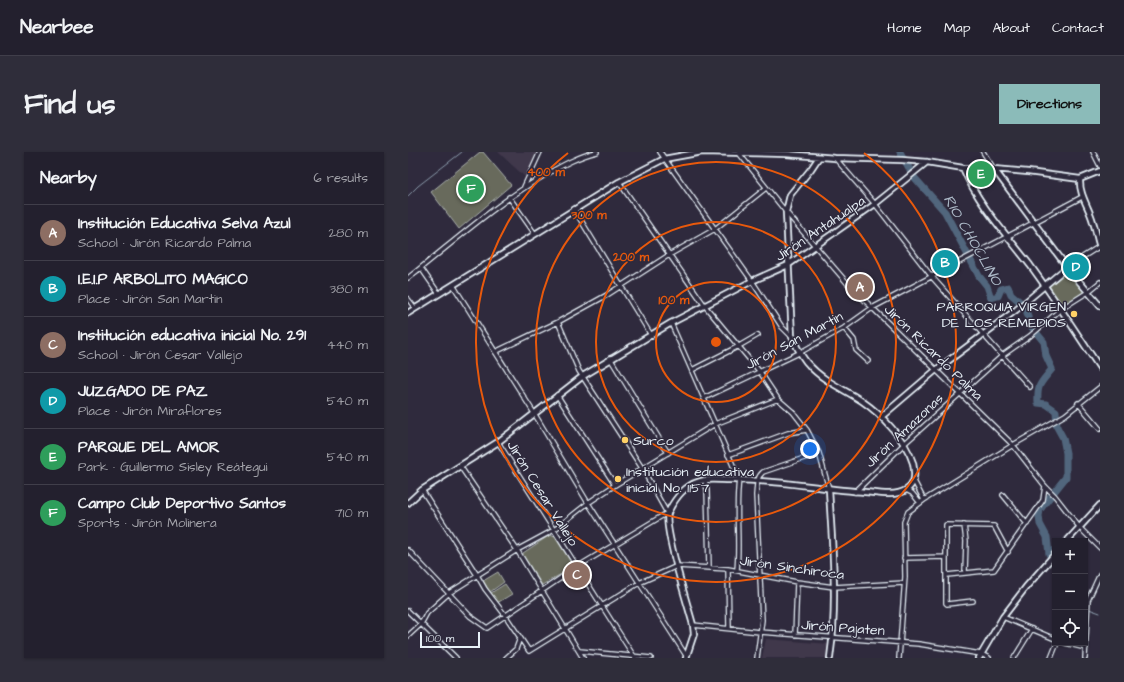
<!DOCTYPE html>
<html lang="en">
<head>
<meta charset="utf-8">
<style>
	body { margin:0; font-family:"Architects Daughter",sans-serif; background:#2f2d3a; color:#f1f3f6 }
	.controls { position:absolute; right:12px; bottom:12px; display:grid; overflow:hidden; border-radius:0px; box-shadow:0 1px 3px #0004 }
	.controls button { width:36px; height:36px; display:grid; place-items:center; padding:0; border:0; border-bottom:1px solid #403e4a; background:#23202e; color:#f1f3f6; font:20px sans-serif }
	.scale { position:absolute; left:12px; bottom:10px; width:60px; box-sizing:border-box; padding-left:4px; border:2px solid #e8f1f8; border-top:0; font-size:11px; line-height:14px; white-space:nowrap; color:#e8f1f8; -webkit-text-stroke:3px #2f2a3d; paint-order:stroke }
	.you { position:absolute; left:402px; top:297px; width:14px; height:14px; margin:-10px; border:3px solid #fff; border-radius:50%; background:#1a73e8; box-shadow:0 0 0 6px #1a73e833 }
	.badge { display:grid; place-items:center; width:26px; height:26px; border-radius:50%; background:#8bbbb9; color:#fff; font-size:13px; font-weight:700 }
	.pin { position:absolute; translate:-50% -50%; border:2px solid #fff; box-shadow:0 1px 4px #0006 }
	.list { margin:0; padding:0; list-style:none }
	h2 { display:flex; justify-content:space-between; align-items:center; height:52px; margin:0; padding:0 16px; font-size:17px }
	h2 small { font-size:13px; font-weight:400; color:#a3a3aa }
	.list li { display:grid; grid-template-columns:26px 1fr auto; gap:12px; align-items:center; box-sizing:border-box; height:56px; padding:0 16px; border-top:1px solid #403e4a }
	.list b { display:block; font-size:15px; white-space:nowrap }
	.list p { margin:0; font-size:13px; white-space:nowrap; color:#a3a3aa }
	.list em { font-size:13px; font-style:normal; color:#a3a3aa }
	.icon { flex:none; width:22px; height:22px; fill:none; stroke:currentColor; stroke-width:2; stroke-linecap:round; stroke-linejoin:round }
	.map { position:relative; flex:none; width:692px; height:506px; overflow:hidden; border-radius:0px }
	header { display:flex; align-items:center; gap:24px; box-sizing:border-box; height:56px; padding:0 20px; background:#23202e; border-bottom:1px solid #403e4a }
	header strong { font-size:19px }
	nav { display:flex; gap:22px; margin-inline-start:auto; font-size:14px }
	.intro { display:flex; align-items:center; justify-content:space-between; box-sizing:border-box; height:96px; padding:0 24px }
	h1 { margin:0; font-size:28px }
	.button { padding:10px 18px; border-radius:0px; background:#8bbbb9; color:#111; font-size:14px; font-weight:700 }
	main { display:flex; gap:24px; padding:0 24px }
	aside { flex:1; background:#23202e; border-radius:0px; box-shadow:0 1px 3px #0004 }
	.map>svg:first-child { display:block }
</style>
</head>
<body>
<header>
<strong>Nearbee</strong>
<nav><a>Home</a><a>Map</a><a>About</a><a>Contact</a></nav>
</header>
<div class="intro"><h1>Find us</h1><a class="button">Directions</a></div>
<main>
<aside>
<h2>Nearby<small>6 results</small></h2>
<ul class="list">
<li><span class="badge" style="background:#8d6e63">A</span><div><b>Institución Educativa Selva Azul</b><p>School · Jirón Ricardo Palma</p></div><em>280 m</em></li>
<li><span class="badge" style="background:#0f9aa8">B</span><div><b>I.E.I.P ARBOLITO MAGICO</b><p>Place · Jirón San Martin</p></div><em>380 m</em></li>
<li><span class="badge" style="background:#8d6e63">C</span><div><b>Institución educativa inicial No. 291</b><p>School · Jirón Cesar Vallejo</p></div><em>440 m</em></li>
<li><span class="badge" style="background:#0f9aa8">D</span><div><b>JUZGADO DE PAZ</b><p>Place · Jirón Miraflores</p></div><em>540 m</em></li>
<li><span class="badge" style="background:#2e9e5b">E</span><div><b>PARQUE DEL AMOR</b><p>Park · Guillermo Sisley Reátegui</p></div><em>540 m</em></li>
<li><span class="badge" style="background:#2e9e5b">F</span><div><b>Campo Club Deportivo Santos</b><p>Sports · Jirón Molinera</p></div><em>710 m</em></li>
</ul>
</aside>
<div class="map">
<svg width="692" height="506" viewBox="0 0 692 506">
	<rect width="100%" height="100%" fill="#2f2a3d"/>
	<filter id="ink" filterUnits="userSpaceOnUse"><feTurbulence type="fractalNoise" baseFrequency=".025" numOctaves="2"/><feDisplacementMap in="SourceGraphic" scale="8" xChannelSelector="R" yChannelSelector="G"/><feConvolveMatrix kernelMatrix="1 2 1 2 8 2 1 2 1" color-interpolation-filters="sRGB"/></filter>
	<g filter="url(#ink)">
		<path fill="#40374b" d="M90 0H130L117 25Z
			M358 487 421 492 419 506H354Z"/>
		<path fill="#676a5c" stroke="#a8aeaa" d="M72 0H75L103 33 51 77 23 40Z
			M659 117 677 139 654 155 639 132Z
			M142 383 147 385 164 412 162 417 134 433 115 403V401Z
			M90 420 96 430 82 440 75 429Z
			M97 432 104 442 89 451 83 441Z"/>
		<g fill="none" stroke-linecap="round" stroke-linejoin="round">
			<path stroke="#8d9eae" stroke-width="1" d="M0 44 10 34 54 0
				M681 457 692 461"/>
			<path stroke="#51667d" stroke-width="7" d="M492 0 506 25 537 60 571 124 579 134 583 146 590 144 593 137 600 135 603 142 611 149 618 157 622 173 636 190 638 204 644 217C632 232 629 232 630 251L638 252 648 259 649 275 655 286 658 301V325L638 350 632 358 631 364 632 372 639 385 641 402 647 409"/>
			<defs>
				<path id="street" d="M252 0 344 129 374 175 384 185
					M330 0 378 60 440 132 605 293 637 334 647 344 672 376 692 396
					M575 0 586 17
					M685 0 692 14
					M427 6 467 52 524 125 622 235
					M211 30 297 154 352 220 370 247 385 260 399 278 411 301 421 337
					M116 35 132 0
					M101 45 127 82
					M166 57 243 183
					M659 115 692 94
					M13 116 31 142
					M0 126C46 90 88 51 139 22 155 13 171 4 189 0
					M45 133 126 261 180 351 279 505
					M0 147 7 156
					M263 171 331 327C327 358 332 388 329 418
					M436 176 446 188 448 198 460 209
					M87 200 150 170 199 143 261 103 307 77 358 36
					M202 206 260 301
					M284 218 331 194 350 183
					M149 243 207 333
					M296 246 391 201 436 176 464 156 674 45
					M670 251 692 277
					M90 290 227 506
					M320 303 380 281 399 278
					M52 314 109 398 175 506
					M297 328 299 338 301 415
					M506 329 516 348
					M14 338 69 423 77 437 97 463 121 499 231 431 269 414 320 417 389 430 426 435 496 431
					M498 338 504 341 512 351
					M447 340 496 292 595 203 622 184 653 157 680 140 692 130
					M595 343 619 372
					M556 373 558 389 557 420
					M0 398 62 464 79 476 169 415 259 361 234 316 171 219 150 170
					M496 406 538 405
					M320 417 321 476
					M539 423 586 418 635 348 637 334
					M565 449 539 452 538 451V373L586 374 600 400
					M0 459 48 506
					M595 465 647 487
					M285 473 352 480 511 492 573 502 581 506
					M387 483 389 430
					M0 484 13 472 19 461 41 441 109 398 146 378 180 351 207 333 307 272 370 247
					M657 491 678 496
					M108 497 112 486
					M172 499 243 506
					M98 506 108 497
					M349 506 354 468 348 343C349 334 348 326 355 320L411 301
					M491 506 497 425 496 370 500 360 516 348 605 293 657 263 692 235
					M606 506 624 477
					M643 506 649 491
					M677 506 680 448 692 422"/>
				<path id="secondary" d="M555 16C570 52 598 82 622 113 647 147 669 182 692 216
					M586 17 659 115 692 154
					M672 27C671 43 681 55 685 70 688 78 689 87 692 95
					M0 161 211 30 256 7 294 0 378 2 427 6 494 8 519 10 555 16 586 17 620 20 672 27 692 19
					M473 265 528 218 608 158 659 115
					M421 337C424 393 430 450 422 506
					M0 351 14 338 90 290 175 224 263 171 344 129 380 113 467 52 519 10
					M659 389 692 353
					M278 506 286 482 285 473C280 454 255 375 260 361 261 358 263 355 264 353 272 340 281 331 297 328 304 327 313 328 321 328 366 327 411 337 457 340 469 341 486 345 498 338 508 332 507 321 505 311 498 288 473 262 454 249 436 237 415 229 401 213 393 205 389 195 384 185L378 60 382 43 403 17 411 5
					M571 506 595 465 618 435 647 402"/>
			</defs>
			<use href="#street" stroke="#e8f1f8" stroke-width="6"/>
			<use href="#secondary" stroke="#e8f1f8" stroke-width="8"/>
			<use href="#street" stroke="#2f2a3d" stroke-width="3.5"/>
			<use href="#secondary" stroke="#2f2a3d" stroke-width="4.5"/>
		</g>
	</g>
	<g fill="none" stroke="#e8590c" stroke-width="2">
		<circle cx="308" cy="190" r="60"/>
		<circle cx="308" cy="190" r="120"/>
		<circle cx="308" cy="190" r="180"/>
		<path d="M456 1A240 240 0 1 1 160 1"/>
	</g>
	<g fill="#ffd166" stroke="#2f2a3d" stroke-width="1.5">
		<circle cx="666" cy="162" r="4"/>
		<circle cx="217" cy="288" r="4"/>
		<circle cx="210" cy="327" r="4"/>
	</g>
	<g text-anchor="middle" stroke-width="3" stroke-linejoin="round" paint-order="stroke">
		<g font-size="14" fill="#e8f1f8" stroke="#2f2a3d">
			<text transform="translate(412 76) rotate(-34)" y="5">Jirón Antahualpa</text>
			<text transform="translate(386 188) rotate(-28)" y="5">Jirón San Martin</text>
			<text transform="translate(526 200) rotate(44)" y="5">Jirón Ricardo Palma</text>
			<text transform="translate(496 278) rotate(-43)" y="5">Jirón Amazonas</text>
			<text transform="translate(135 341) rotate(58)" y="5">Jirón Cesar Vallejo</text>
			<text transform="translate(384 415) rotate(8)" y="5">Jirón Sinchiroca</text>
			<text transform="translate(435 475) rotate(4)" y="5">Jirón Pajaten</text>
		</g>
		<g font-size="14" fill="#e8f1f8" stroke="#2f2a3d" text-anchor="start">
			<text x="658" y="159" text-anchor="end">PARROQUIA VIRGEN<tspan x="658" dy="16">DE LOS REMEDIOS</tspan></text>
			<text x="225" y="293">Surco</text>
			<text x="218" y="324">Institución educativa<tspan x="218" dy="16">inicial No. 1157</tspan></text>
		</g>
		<g font-size="15" font-style="italic" fill="#acb9c7" stroke="#2f2a3d">
			<text transform="translate(565 88) rotate(60)" y="5">RIO CHOCLINO</text>
		</g>
	</g>
	<circle cx="308" cy="190" r="6" fill="#e8590c" stroke="#2f2a3d" stroke-width="2"/>
	<g font-size="12" text-anchor="middle" font-weight="bold" fill="#e8590c" stroke="#2f2a3d" stroke-width="3" stroke-linejoin="round" paint-order="stroke">
		<text x="138" y="24">400 m</text>
		<text x="181" y="67">300 m</text>
		<text x="223" y="109">200 m</text>
		<text x="266" y="152">100 m</text>
	</g>
</svg>
<div class="controls">
<button>+</button>
<button>−</button>
<button><svg class="icon" aria-label="locate" viewBox="0 0 24 24"><circle cx="12" cy="12" r="6"/><path d="M12 2v4M12 18v4M2 12h4M18 12h4"/></svg></button>
</div>
<div class="scale">100 m</div>
<div class="you"></div>
<div class="pin badge" style="left:452px;top:135px;background:#8d6e63">A</div>
<div class="pin badge" style="left:537px;top:111px;background:#0f9aa8">B</div>
<div class="pin badge" style="left:169px;top:423px;background:#8d6e63">C</div>
<div class="pin badge" style="left:668px;top:115px;background:#0f9aa8">D</div>
<div class="pin badge" style="left:573px;top:22px;background:#2e9e5b">E</div>
<div class="pin badge" style="left:63px;top:37px;background:#2e9e5b">F</div>
</div>
</main>
</body>
</html>
